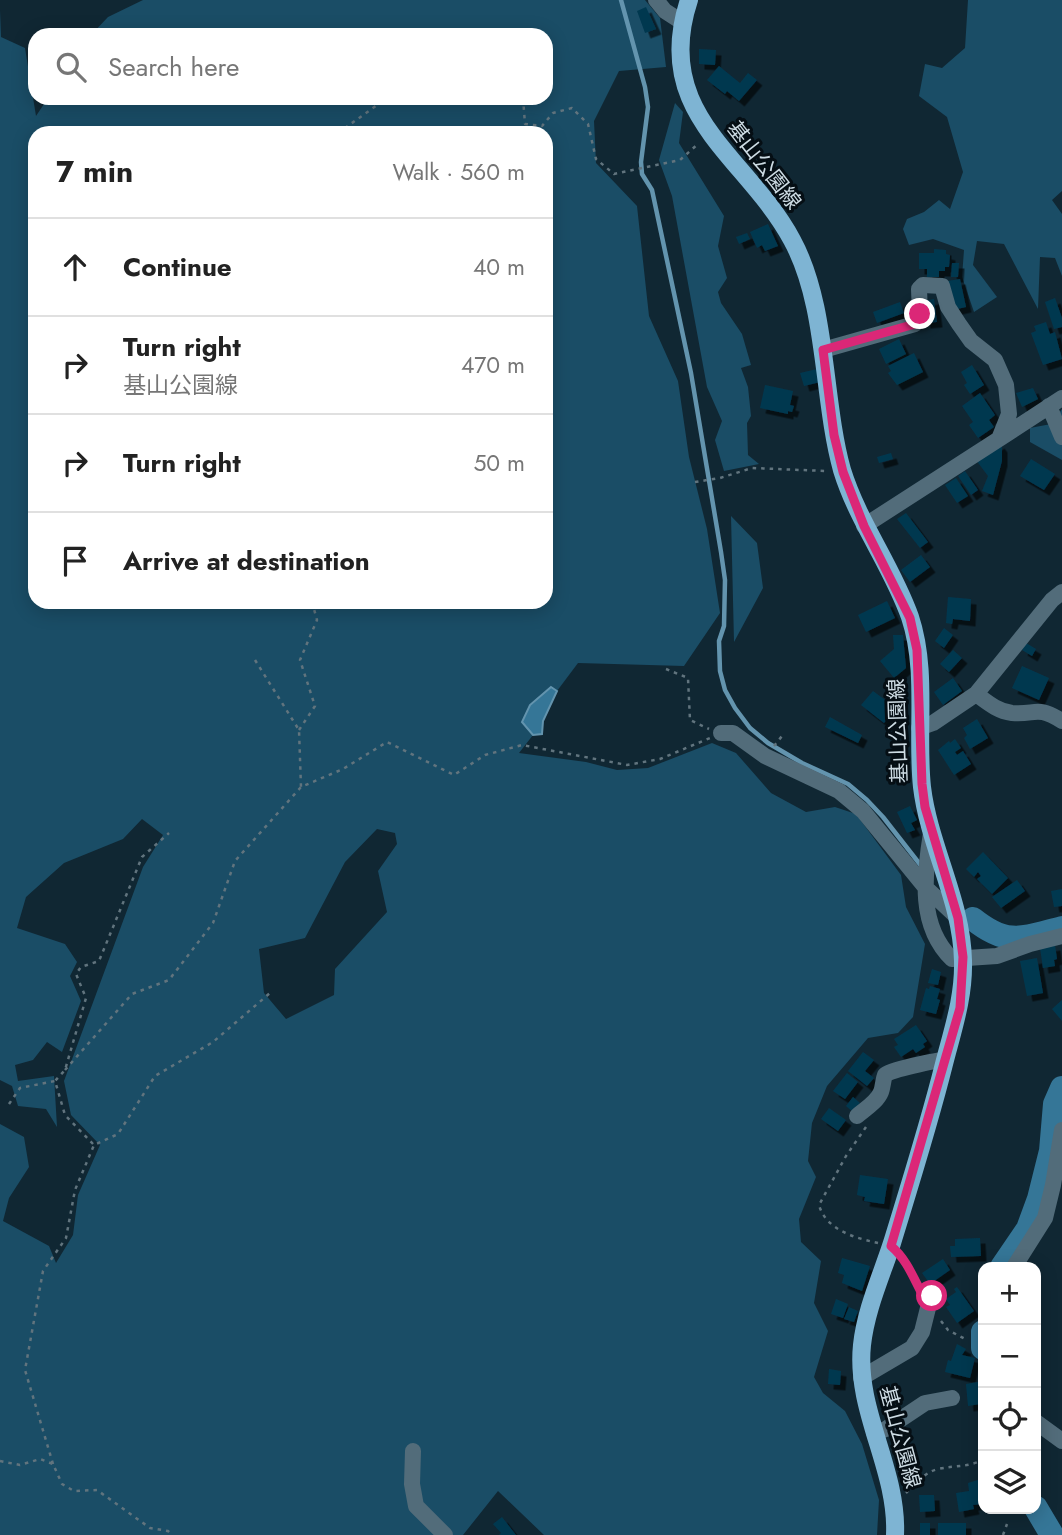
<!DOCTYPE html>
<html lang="en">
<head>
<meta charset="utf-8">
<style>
	body { margin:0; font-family:Jost,"Noto Sans JP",sans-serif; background:#f2f2f2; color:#222 }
	.controls { position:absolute; right:21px; bottom:21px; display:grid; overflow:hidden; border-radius:14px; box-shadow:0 4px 18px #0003 }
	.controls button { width:63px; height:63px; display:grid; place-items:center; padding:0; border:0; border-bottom:2px solid #e0e0e0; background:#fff; color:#222; font:35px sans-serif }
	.stop { position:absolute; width:21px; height:21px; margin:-16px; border:5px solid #db2777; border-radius:50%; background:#fff }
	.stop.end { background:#db2777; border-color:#fff; box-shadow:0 2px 7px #0008 }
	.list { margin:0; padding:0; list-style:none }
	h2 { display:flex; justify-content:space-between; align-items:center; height:91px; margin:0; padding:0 28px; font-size:30px }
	h2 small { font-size:23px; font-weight:400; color:#767676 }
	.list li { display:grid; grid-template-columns:46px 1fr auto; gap:21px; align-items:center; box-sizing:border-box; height:98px; padding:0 28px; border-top:2px solid #e0e0e0 }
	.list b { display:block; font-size:26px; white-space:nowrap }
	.list p { margin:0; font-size:23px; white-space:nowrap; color:#767676 }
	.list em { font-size:23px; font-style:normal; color:#767676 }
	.icon { flex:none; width:38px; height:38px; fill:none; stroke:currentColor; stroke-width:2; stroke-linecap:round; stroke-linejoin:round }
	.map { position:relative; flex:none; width:1062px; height:1535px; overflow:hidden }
	.search { position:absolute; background:#fff; box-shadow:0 4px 18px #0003; left:28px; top:28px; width:525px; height:77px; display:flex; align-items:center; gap:18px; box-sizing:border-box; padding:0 24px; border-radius:21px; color:#767676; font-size:26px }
	.panel { position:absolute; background:#fff; box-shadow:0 4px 18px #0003; left:28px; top:126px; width:525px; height:483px; border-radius:21px }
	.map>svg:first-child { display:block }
</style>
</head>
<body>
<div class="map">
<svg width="1062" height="1535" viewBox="0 0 1062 1535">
	<defs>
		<filter id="shadow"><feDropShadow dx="5.5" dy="5.5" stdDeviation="0" flood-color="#0009"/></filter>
	</defs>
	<rect width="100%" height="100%" fill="#102733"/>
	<path fill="#1a4d66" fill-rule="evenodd" d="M143 0H645L660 18 666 67 619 71 594 121 596 163 637 206 649 316 678 381 689 457 707 529 720 613 684 666 578 663 557 691 551 687 522 722 533 735 519 753 586 762 617 770 648 768 712 743 736 753 771 793 806 812 835 807 856 814 901 875 906 907 925 944 913 1017 898 1033 868 1038 827 1086 812 1123 808 1161 816 1177 799 1219 801 1242 821 1261 814 1303 828 1331 814 1377 823 1393 845 1411 862 1444 879 1500 877 1535H544L498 1491 463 1535H0V1124L24 1137 29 1167 9 1198 3 1221 49 1246 56 1263 73 1235 78 1195 100 1145 71 1115 64 1081 143 867 163 835 142 819 123 839 64 863 26 897 17 928 65 944 77 962 70 976 81 1001 62 1052 47 1042 33 1060 15 1065 18 1081 54 1076 57 1127 46 1109 18 1106 12 1086 0 1080V10L1 37 25 48 36 116 48 98H546V35H91L108 17ZM35 133H546V602H35ZM377 829 395 833 397 844 378 871 387 912 335 969 334 995 286 1019 264 993 259 949 305 938 345 862Z
		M968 0H1062V191L1052 200 1062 214V276L1055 258 1040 257 1038 309 1004 244 977 241 973 265 997 297 974 312 962 277 964 250 933 239 909 245 903 229 907 219 924 212 939 200 950 209 963 172 947 117 919 96 925 64 942 68 965 48Z
		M675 103 683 112 679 143 724 216 718 246 727 278 718 292 721 303 742 334 751 365 741 368 748 387 751 416 747 423 748 455 759 464 724 471 715 440 722 421 707 387 672 196 659 160Z
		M1062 409V460L1030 442V428L1051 424Z
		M731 516 757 543 763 588 734 642Z"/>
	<path fill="#357697" stroke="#6394ae" stroke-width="2" d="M551 687 557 691 543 721 542 734 533 735 522 722 530 705Z"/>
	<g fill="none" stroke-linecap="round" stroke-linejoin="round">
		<path stroke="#6394ae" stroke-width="4.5" d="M621 0 645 87 648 107 641 162 642 174 652 190 691 373 721 552 725 580 724 626 719 641 720 671 725 690 735 708 750 728 768 743 802 763 848 784 867 800 883 817 922 867"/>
		<path stroke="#357697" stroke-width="24" d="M973 919C1008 947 1023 938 1062 928
			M1002 1267 1028 1229 1039 1199 1051 1151 1055 1104 1062 1088
			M983 1332V1348
			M1036 1508 1052 1535"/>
	</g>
	<path fill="#003850" filter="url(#shadow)" d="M646 7 656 29 645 33 637 11Z
		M699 49 716 50 715 65 699 64Z
		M719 66 740 83 748 73 757 80 739 101 727 91 725 94 707 80Z
		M768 224 778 246 765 251 762 245 757 248 750 232Z
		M747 233 750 239 739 244 736 237Z
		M934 249 946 250V254L950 255 949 267H945V271H939V277H927V269H919V253H934Z
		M952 263H959L958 277H951Z
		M960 279 966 307 953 310 947 281Z
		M1055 298 1062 318V327L1054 329 1045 302Z
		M934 299 937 322 925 323 922 301Z
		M900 302 904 313 877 323 873 312Z
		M1046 322 1050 334 1055 332 1062 359 1043 365 1031 333 1036 331 1034 326Z
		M899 339 906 354 886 364 879 349Z
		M914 353 923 372 897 385 888 373 891 371 888 366Z
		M972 365 984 385 970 394 964 385 967 383 961 372Z
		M817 369 820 382 804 386 800 373Z
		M765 385 793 391 790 405 794 406 792 412 788 411V414L760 408Z
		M1033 388 1038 399 1022 407 1016 393Z
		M980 393 995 415 989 420 994 427 978 438 969 425 973 422 962 406Z
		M999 443 1002 447V461L993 495 982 491 988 476 976 460Z
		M891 453 893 459 879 463 877 457Z
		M1031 459 1055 474 1044 490 1020 476Z
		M965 471 978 490 971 495 958 476Z
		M956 478 968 496 957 503 945 485Z
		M906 513 928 542 920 548 897 519Z
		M921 555 930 567 910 582 901 570Z
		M948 597 971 599 970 621 953 619 952 624 946 623Z
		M887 601 895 618 866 632 858 615Z
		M944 628 953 635 944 648 935 641Z
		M893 635H903L906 668 894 678 880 661 894 649Z
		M1026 643 1036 649 1032 656 1022 650Z
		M953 650 962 658 949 672 940 664Z
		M1022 666 1049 678 1039 700 1012 688Z
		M953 678 962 691 943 705 934 692Z
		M873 691 896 708 884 723 861 705Z
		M830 717 862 735 858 743 825 727Z
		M977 719 988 738 970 749 964 738 967 735 963 728Z
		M955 739 961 748 955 752 957 755 963 751 971 764 954 775 938 750 949 741 950 743Z
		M910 806 917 820 911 823 915 830 907 833 897 812Z
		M983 852 1008 878 992 894 977 879 981 876 978 872 974 877 966 869Z
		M1017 880 1025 891 1001 908 992 897Z
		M1062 889V906L1054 907 1051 891Z
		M1055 945 1057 959 1054 960 1055 966 1043 968 1040 948Z
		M1037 958 1043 993 1027 996 1020 961Z
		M932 969 941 972 938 985 928 983Z
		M930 986 940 989 937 999 940 1000 936 1014 920 1010 926 988 929 989Z
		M1062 1000V1021L1052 1009Z
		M916 1025 927 1041 923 1044 925 1047 916 1053 913 1049 901 1057 894 1047 898 1045 894 1039Z
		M863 1052 874 1060 865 1071 874 1078 867 1086 848 1071Z
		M847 1073 858 1082 845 1099 833 1091Z
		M853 1097 860 1103 853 1112 846 1106Z
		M829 1108 846 1120 838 1131 821 1119Z
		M860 1175 888 1179 884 1204 864 1201 865 1197 857 1195Z
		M980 1238 981 1256 951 1257 950 1246H955V1239Z
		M842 1258 870 1266 862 1291 842 1283 844 1275 838 1273Z
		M943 1259 950 1270 930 1284 922 1273Z
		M957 1287 974 1311 957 1323 946 1307 950 1305 946 1299 956 1292 954 1289Z
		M836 1299 848 1304 843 1318 831 1314Z
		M849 1307 858 1311 854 1322 844 1319Z
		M957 1344 966 1349 962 1355 975 1358 970 1378 945 1372 948 1360 951 1361Z
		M829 1369 841 1371 840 1385 828 1384Z
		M978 1382 980 1404 968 1406 966 1384Z
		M981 1479 983 1490 978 1491 981 1504 973 1505 974 1509 959 1512 956 1493 969 1491 968 1483Z
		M919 1495H934L935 1511 920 1512Z
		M502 1517 516 1535H499L501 1533 493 1524Z
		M920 1523H930V1535H920Z
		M938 1523H966V1535H938Z"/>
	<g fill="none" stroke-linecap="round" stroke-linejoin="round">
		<path stroke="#61747e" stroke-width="2.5" stroke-dasharray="3.5 5" stroke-linecap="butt" d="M523 98 525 124 542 126 553 113 572 108 588 124 596 159 614 174 680 160 699 143
			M338 133 387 98
			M695 482 720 478 752 468 826 471
			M255 660 299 730 301 787
			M666 669 688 678 690 720 709 729
			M299 730 315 706 300 660 317 620 312 602
			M774 746 782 736
			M65 1070 132 994 169 980 213 923 235 861 301 787 343 769 387 742 454 775 485 755 522 745 627 765 660 759 710 738
			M9 1104 20 1088 55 1081
			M866 1127 846 1156 819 1205C826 1230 855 1238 878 1243
			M93 1144 65 1115 55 1081 65 1070 86 998 76 974 81 967 99 961 142 857 169 833
			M904 1258 919 1290
			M941 1321 948 1330 967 1340
			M0 1461 20 1465 40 1459 53 1464 62 1484 74 1491 97 1490 150 1528 168 1531 172 1535
			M53 1464 25 1370 43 1271 66 1238 75 1190 94 1145 118 1134 155 1076 213 1042 270 993
			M906 1493C915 1484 925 1472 938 1469 956 1465 965 1468 983 1460
			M1003 1535 1007 1524"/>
		<path stroke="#526c7a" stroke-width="16" d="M656 0 665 11 682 22
			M823 350 915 324 920 314 919 289 923 285 942 286 948 307 959 324 971 341 995 360 1006 385 1009 414 999 439 864 526
			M1049 406 1062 437
			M999 439 1062 398
			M976 694C987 702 997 711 1012 713 1037 715 1036 705 1062 721
			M919 728 933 723 976 694 1052 600 1062 592
			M721 733H733L765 756 839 791 863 811 925 887 958 918
			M931 833C924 876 918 926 952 959L997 956 1030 944 1062 936
			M857 1116C865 1109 877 1102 881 1092 883 1087 883 1080 885 1075 889 1070 937 1060 945 1060
			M1014 1267 1045 1218 1053 1185 1062 1130
			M861 1378 912 1348 922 1332 931 1296
			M1036 1422 1062 1441
			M874 1433 886 1429 925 1403 952 1398
			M413 1451 412 1484 416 1506 445 1535"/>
		<path stroke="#7eb4d3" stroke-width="18" d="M689 0C651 115 747 156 792 240 828 306 822 398 842 470 858 522 892 566 910 617 928 671 916 732 922 787 929 846 962 901 963 961 964 997 953 1029 944 1064 929 1124 910 1184 892 1243 881 1277 866 1309 862 1345 855 1411 898 1469 895 1535"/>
	</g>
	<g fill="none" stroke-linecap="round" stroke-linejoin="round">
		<path stroke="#db2777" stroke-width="9" d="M920 314 915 324 823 350 834 435 843 472 864 526 910 618 917 650 922 784 925 807 958 918 963 957 960 1008 891 1246C909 1261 916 1285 928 1305L932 1296"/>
	</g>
	<g text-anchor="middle" stroke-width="6" stroke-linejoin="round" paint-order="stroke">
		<g font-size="21" fill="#cddbe3" stroke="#050e14">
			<text transform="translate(764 165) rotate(52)" y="7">基山公園線</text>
			<text transform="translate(898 731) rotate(-92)" y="7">基山公園線</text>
			<text transform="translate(900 1437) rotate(75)" y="7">基山公園線</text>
		</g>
	</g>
</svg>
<div class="controls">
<button>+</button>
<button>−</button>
<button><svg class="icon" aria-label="locate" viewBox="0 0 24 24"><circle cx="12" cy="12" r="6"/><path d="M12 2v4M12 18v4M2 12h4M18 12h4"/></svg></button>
<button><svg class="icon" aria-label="layers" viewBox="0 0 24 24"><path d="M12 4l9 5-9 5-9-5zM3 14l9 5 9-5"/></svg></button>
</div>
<div class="stop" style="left:932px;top:1296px"></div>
<div class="stop end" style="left:920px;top:314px"></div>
<div class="search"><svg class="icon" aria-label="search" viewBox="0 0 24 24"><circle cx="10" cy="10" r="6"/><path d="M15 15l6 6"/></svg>Search here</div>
<section class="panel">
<h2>7 min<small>Walk · 560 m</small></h2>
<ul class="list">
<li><svg class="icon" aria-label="ahead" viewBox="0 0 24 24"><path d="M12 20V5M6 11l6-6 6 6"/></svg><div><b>Continue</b></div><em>40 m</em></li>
<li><svg class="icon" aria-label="right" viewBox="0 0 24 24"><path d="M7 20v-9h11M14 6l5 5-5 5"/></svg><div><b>Turn right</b><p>基山公園線</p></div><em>470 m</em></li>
<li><svg class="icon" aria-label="right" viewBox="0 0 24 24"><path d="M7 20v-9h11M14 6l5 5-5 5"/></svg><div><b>Turn right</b></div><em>50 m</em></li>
<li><svg class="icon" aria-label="arrive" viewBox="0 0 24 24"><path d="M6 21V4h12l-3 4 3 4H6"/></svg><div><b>Arrive at destination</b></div></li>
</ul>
</section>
</div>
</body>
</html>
